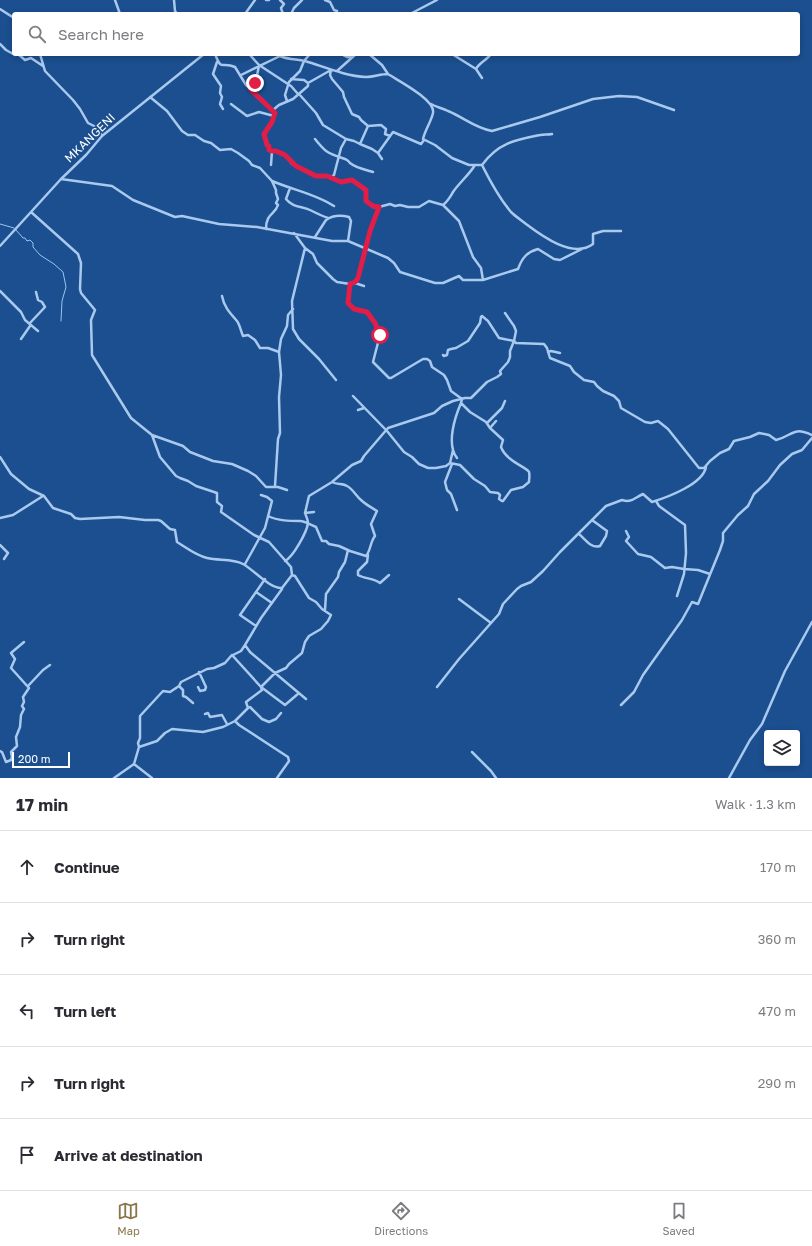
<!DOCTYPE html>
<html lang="en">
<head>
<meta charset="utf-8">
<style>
	body { margin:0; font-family:"Golos Text",sans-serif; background:#f2f2f3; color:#2b2b33 }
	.controls { position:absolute; right:12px; bottom:12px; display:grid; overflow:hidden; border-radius:4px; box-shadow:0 2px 6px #0003 }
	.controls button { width:36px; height:36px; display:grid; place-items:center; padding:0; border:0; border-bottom:1px solid #e1e1e2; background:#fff; color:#2b2b33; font:20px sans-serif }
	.scale { position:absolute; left:12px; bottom:10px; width:58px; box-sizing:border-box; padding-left:4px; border:2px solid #fff; border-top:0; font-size:11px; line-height:14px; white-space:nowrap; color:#fff; -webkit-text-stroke:3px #1b4f8f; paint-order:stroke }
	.stop { position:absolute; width:12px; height:12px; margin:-9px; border:3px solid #e11d48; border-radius:50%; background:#fff }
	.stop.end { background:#e11d48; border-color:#fff; box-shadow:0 1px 4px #0008 }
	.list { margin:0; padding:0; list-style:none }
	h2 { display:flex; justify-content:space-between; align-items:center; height:52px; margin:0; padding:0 16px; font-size:17px }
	h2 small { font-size:13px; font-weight:400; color:#7c7c81 }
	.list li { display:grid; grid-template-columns:26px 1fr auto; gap:12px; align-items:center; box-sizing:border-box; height:72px; padding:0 16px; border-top:1px solid #e1e1e2 }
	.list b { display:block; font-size:15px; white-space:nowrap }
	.list em { font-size:13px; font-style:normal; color:#7c7c81 }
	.icon { flex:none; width:22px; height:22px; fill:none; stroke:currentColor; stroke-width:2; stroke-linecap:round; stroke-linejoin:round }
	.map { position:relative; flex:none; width:812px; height:778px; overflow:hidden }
	.search { position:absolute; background:#fff; box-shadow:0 2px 6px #0003; left:12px; right:12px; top:12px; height:44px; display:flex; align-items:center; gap:10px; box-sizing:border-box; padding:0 14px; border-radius:4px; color:#7c7c81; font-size:15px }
	.sheet { height:412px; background:#fff }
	nav { display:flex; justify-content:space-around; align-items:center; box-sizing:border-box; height:56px; border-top:1px solid #e1e1e2; background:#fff; font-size:11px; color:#7c7c81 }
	nav a { display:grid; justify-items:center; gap:2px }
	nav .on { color:#8a764a }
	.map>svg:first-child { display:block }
</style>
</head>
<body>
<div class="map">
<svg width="812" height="778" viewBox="0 0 812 778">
	<rect width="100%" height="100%" fill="#1b4f8f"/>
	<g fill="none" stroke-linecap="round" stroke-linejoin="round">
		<path stroke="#9cc4f0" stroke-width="1" d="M0 224 14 228
			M16 230 23 238H25L27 241 30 240 33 243V247L40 255 54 264 63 272 66 287 62 301 61 321"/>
		<path stroke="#a9c9ee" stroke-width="2.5" d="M115 0 120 14
			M174 0 175 11 177 14
			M266 0H269
			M280 0 284 4 281 8 283 14
			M325 0 330 2 334 10 337 11 336 14
			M0 9 14 18
			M245 14 255 0
			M291 14 294 8 302 0
			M410 14 437 0
			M0 44 6 50 15 55 17 54
			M18 54 25 60 31 58 43 66
			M40 54 45 71 73 100 80 109 88 123 98 128 102 136
			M215 54C222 72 221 61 235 67L246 85 275 113 272 122 264 134 267 145 269 146V150L272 151 271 165
			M249 54 259 65 291 86 298 94
			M280 54V56L284 54
			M341 54 347 57H352
			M369 54 382 65 388 74
			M452 54 476 69
			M217 62 213 74 221 86 220 93 222 97 220 104 223 109
			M337 71 356 54
			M241 75 280 56C289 60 296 59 305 61 325 67 345 76 366 77 374 77 380 74 388 74 397 80 436 100 433 113 431 122 425 130 423 139L435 145 452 158 469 165H482C498 143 515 140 540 135 544 134 548 135 552 134
			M482 78 476 69C479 63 487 60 491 54
			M291 79 304 80 308 83 331 70 330 75 332 79 343 92 344 97 352 114 359 117 361 120 368 126
			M250 89 256 80 259 66
			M299 94 316 113 323 125 346 139 354 141 360 144 372 149 378 153 382 159
			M150 97 167 111 182 131 188 135H195L204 141 211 143 220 150 231 149 238 153 249 161 252 165 260 168 272 181 276 190V193L278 199 276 203 278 205C275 215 266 213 266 229
			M287 101 285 95 289 82 300 71 304 61 310 54
			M231 104 247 116 259 112 274 116
			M431 104C436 107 442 108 448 111 463 117 475 128 492 131L540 117 593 99 619 96 637 97 674 110
			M273 110 279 105 293 99 308 86V83
			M315 139C327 154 328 153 345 159 348 160 348 161 350 163 356 168 366 170 373 172
			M360 144 368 126 381 125 386 129 385 134 390 136
			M272 151H276L285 155 292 164 316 176H327L341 182 352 180 365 190 366 201 373 207H379L390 204 395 206 400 205 408 207H419L429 201 443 205C448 201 450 197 453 192 459 183 469 175 475 165
			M378 153 393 132 421 144 424 140
			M482 165C490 181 499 198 511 212 515 216 521 220 526 224 542 236 573 259 593 244V234L603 231H621
			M330 178 334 175 341 148 346 139
			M61 179 112 186 133 200 175 217 182 216 219 224 257 227 332 241H348L388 258 394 263 400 272 435 283H443L459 276 463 280H483L518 269C522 258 527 252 538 249L554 259 560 260 582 249
			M272 181C293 190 316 194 334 206
			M290 188 286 199C293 208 302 206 310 210 316 213 322 216 328 218
			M443 205 459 221 473 257 481 268 483 280
			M31 212 78 254 81 263 80 289 81 293 95 310 91 320 92 355 131 418 152 435 183 446 190 452 213 461 232 464 248 471 256 476 266 487H278L287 490
			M294 233 305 248 313 254 317 263 333 279 337 282 350 284 348 303 354 309 367 313 375 323 380 335 373 362 389 378H391L423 359H427L430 361 432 367 444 375 447 380 451 391 462 399 461 403 470 412 486 422 490 428 503 440 501 447C506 461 528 468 529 472 530 475 529 479 529 482L523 487 511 490 503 501H502L499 499 500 495 498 493 490 492 485 486 474 479 460 465 450 463 453 450
			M315 237 326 220C333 215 341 215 349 217L351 221 348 241
			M0 246 61 179 86 155 102 136 204 54
			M305 248 292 301 293 329 299 339 319 359 336 380
			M355 283 364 286
			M350 284 355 283 358 277 370 231 379 207
			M0 291 21 312 25 320 38 331
			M222 296C224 307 230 313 237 321 240 325 241 332 243 336L248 335 255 340 260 348H268L279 352
			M505 313 514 326 516 331 514 341 516 343 544 344 547 348 550 358 570 366 574 372 584 380 594 382 597 386 603 391 614 396 619 401 621 408 645 422 651 423 658 421 668 429 699 468H704L710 461 720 453 729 449 734 441 750 437 759 433 769 435 776 440C793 436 792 426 812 435
			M21 339 30 326V323L45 307 42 302 38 300 36 292
			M548 352 551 351 560 353
			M353 396 387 431 404 452 412 457 419 464 428 468H436L446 466 450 463
			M358 410 364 408
			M487 423 502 408 505 401
			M490 428 496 421
			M0 457 11 474 29 489 44 496 53 508 71 514 75 518 80 519 119 517 145 520H158L161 521 170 529 175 530 177 542C187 548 195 555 207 558 219 561 232 558 243 564 254 570 270 589 282 588L292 575 291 567 269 542 254 535 221 512 222 506 217 502V493L196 486 188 481 180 478 176 476 160 457 152 435
			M457 458C446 444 455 417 461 403
			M452 464 445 482 447 490 451 494 457 510
			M275 486 278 439 280 433 279 397 281 375 279 352 281 339 287 326 288 315 293 309
			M656 501 659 506 685 525 686 553 684 574 677 596
			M305 513 309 496 332 482 352 465 361 461 364 456 388 428 434 413 442 406 453 401 465 398H471L487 382 497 377 501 374 500 371 508 362 510 357V351L514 341 499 338 488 321 482 316 481 317 480 323 468 341 456 348 451 349 448 350 447 355 444 356 443 355
			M268 516C278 521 290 521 300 521 305 521 311 525 316 527L322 541H326L329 544 339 546 350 551 366 556C371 550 370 542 375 536L371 524 377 511C372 508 365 504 361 500 356 496 353 489 347 486 343 483 337 485 332 482
			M0 518 13 515 43 496
			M626 531 629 537 626 541 638 554 651 557 665 568 672 567 684 569 698 570 710 574
			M579 534C585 539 591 549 600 546L606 536 607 531 592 520
			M0 545 8 553 4 559
			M368 555 367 562 358 571V575C365 579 374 578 380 583L389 575
			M285 561C293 557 307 532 308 523 308 520 306 516 305 513L314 512
			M245 564 265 528 272 501 267 497 261 495
			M282 589 261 618 245 645 250 652 306 699
			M256 592 272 603
			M459 599 491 623
			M325 610 326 594 338 577 339 572 345 562 348 550
			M256 626 240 615 265 579
			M245 645 241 651 231 656 225 663 214 668 207 669 181 682 179 686 170 692 163 691 140 716V738L138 743 139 747 157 741 165 733 172 729 203 732 223 727 235 721 248 708 246 702 262 690 261 687 275 673 286 668 289 664 302 653 305 642 309 636 321 629 328 621 331 615 322 609 316 602 309 598 295 576 292 575
			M232 655 261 687 285 705 299 693
			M28 686 43 670 50 665
			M179 686 183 690V696L186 697 193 703
			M198 687 200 691 205 690 206 687 199 672
			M437 687 459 659 499 614 503 604 517 589 521 586 531 582 543 571 560 552 606 506 622 500C632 503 634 498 643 494L652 502C668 497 703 484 706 467
			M621 705 634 692 643 675 682 620 692 602 698 604 720 550 723 541V533L738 515 748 506 754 494 768 481 780 465 792 454 802 450 812 438
			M248 708 250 707 262 719 269 722 276 719 281 713
			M205 714 208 713 210 717 222 715 227 724
			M235 721 239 725 288 757 289 761 277 778
			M0 751 2 752 6 762 11 760 12 757 11 752 17 746 16 737 20 727 21 715 24 709 22 706 24 702 23 697 29 688 11 668 15 659 11 653 24 642
			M472 752 491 771 496 778
			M134 764 152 778
			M114 778 134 764 139 747
			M729 778 750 740 762 724 785 671 812 622"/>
	</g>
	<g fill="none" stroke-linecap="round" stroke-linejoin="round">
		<path stroke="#e11d48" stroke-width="5" d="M255 83 250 89 275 113 272 122 264 134 267 145 269 146V150L272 151H276L285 155 296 166 316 176H327L341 182 352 180 366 190V201L373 206 379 207 370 231 358 278 355 282 350 284 348 303 354 309 367 312 375 323 380 335"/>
	</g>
	<g text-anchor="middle" stroke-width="3" stroke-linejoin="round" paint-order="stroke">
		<g font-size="12" fill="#fff" stroke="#1b4f8f">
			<text transform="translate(90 138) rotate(-44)" y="4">MKANGENI</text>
		</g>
	</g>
</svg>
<div class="controls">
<button><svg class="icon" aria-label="layers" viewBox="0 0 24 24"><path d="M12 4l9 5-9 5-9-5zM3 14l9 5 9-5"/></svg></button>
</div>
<div class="scale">200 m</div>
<div class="stop" style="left:380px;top:335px"></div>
<div class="stop end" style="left:255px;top:83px"></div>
<div class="search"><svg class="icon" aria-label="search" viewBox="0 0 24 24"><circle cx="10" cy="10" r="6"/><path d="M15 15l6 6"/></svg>Search here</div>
</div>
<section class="sheet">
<h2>17 min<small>Walk · 1.3 km</small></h2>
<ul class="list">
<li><svg class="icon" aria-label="ahead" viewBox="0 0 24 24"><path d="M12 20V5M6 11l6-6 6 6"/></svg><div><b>Continue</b></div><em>170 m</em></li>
<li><svg class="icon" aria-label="right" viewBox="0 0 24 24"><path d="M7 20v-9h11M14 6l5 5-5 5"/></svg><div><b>Turn right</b></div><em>360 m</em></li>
<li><svg class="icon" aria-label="left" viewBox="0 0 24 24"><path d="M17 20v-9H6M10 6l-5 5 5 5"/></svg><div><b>Turn left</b></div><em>470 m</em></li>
<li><svg class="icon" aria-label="right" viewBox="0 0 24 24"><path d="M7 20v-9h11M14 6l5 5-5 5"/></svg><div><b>Turn right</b></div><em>290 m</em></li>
<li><svg class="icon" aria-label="arrive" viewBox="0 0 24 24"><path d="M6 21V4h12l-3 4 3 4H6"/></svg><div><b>Arrive at destination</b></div></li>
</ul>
</section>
<nav>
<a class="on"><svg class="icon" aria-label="map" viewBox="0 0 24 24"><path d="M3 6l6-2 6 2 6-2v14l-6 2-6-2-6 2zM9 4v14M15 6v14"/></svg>Map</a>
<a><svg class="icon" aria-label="directions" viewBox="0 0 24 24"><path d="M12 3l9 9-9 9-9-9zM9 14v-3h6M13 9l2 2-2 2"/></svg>Directions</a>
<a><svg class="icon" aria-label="saved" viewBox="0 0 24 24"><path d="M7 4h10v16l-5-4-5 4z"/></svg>Saved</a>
</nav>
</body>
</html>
